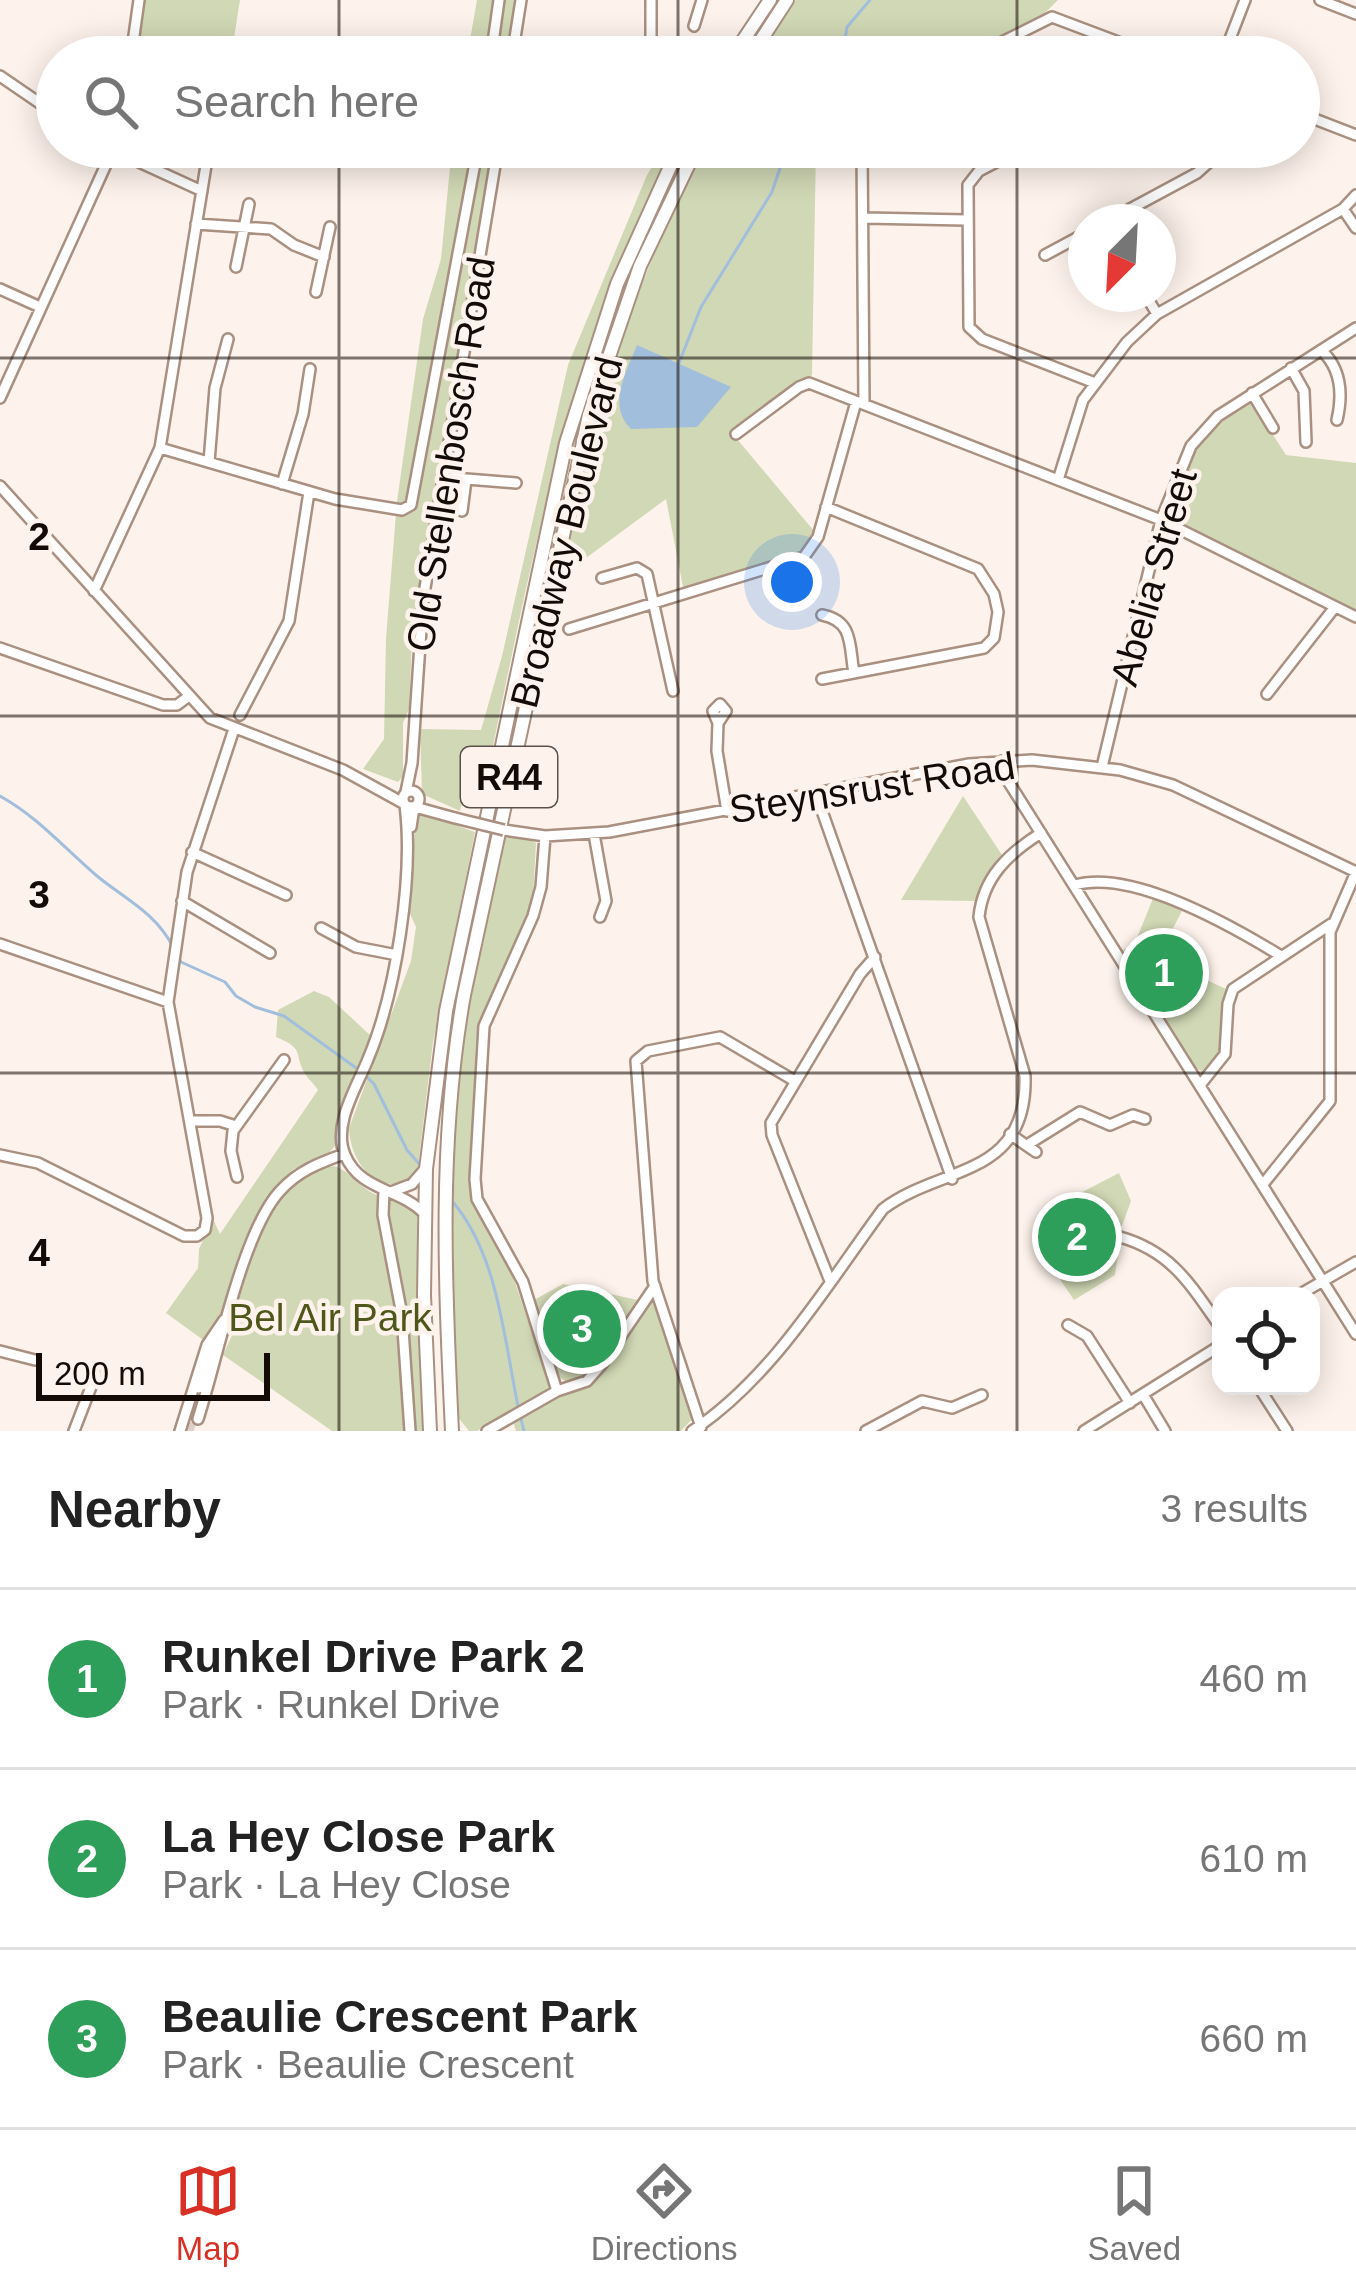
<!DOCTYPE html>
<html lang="en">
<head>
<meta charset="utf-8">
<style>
	body { margin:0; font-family:Helvetica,sans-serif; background:#f2f2f2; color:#222 }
	.controls { position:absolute; right:36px; bottom:36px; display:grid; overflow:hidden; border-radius:24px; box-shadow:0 6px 30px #0003 }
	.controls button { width:108px; height:108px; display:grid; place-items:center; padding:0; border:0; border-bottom:3px solid #e0e0e0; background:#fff; color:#222; font:60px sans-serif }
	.compass { position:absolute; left:1068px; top:204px; width:108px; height:108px; border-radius:50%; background:#fff; box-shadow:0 6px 30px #0003; rotate:204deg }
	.scale { position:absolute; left:36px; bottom:30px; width:234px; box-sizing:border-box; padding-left:12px; border:6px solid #140b06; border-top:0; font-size:33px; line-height:42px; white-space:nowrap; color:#140b06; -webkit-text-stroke:9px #fef3ec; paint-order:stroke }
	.you { position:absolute; left:792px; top:582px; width:42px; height:42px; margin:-30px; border:9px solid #fff; border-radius:50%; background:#1a73e8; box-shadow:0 0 0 18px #1a73e833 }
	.badge { display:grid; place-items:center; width:78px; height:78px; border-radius:50%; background:#d93025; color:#fff; font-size:39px; font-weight:700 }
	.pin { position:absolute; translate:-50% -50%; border:6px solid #fff; box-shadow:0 3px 12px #0006 }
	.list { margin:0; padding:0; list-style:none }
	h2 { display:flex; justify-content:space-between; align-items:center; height:156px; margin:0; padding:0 48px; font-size:51px }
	h2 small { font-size:39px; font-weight:400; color:#767676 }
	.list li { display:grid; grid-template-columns:78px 1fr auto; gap:36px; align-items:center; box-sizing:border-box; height:180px; padding:0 48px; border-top:3px solid #e0e0e0 }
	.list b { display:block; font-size:45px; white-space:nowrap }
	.list p { margin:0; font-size:39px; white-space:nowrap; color:#767676 }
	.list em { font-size:39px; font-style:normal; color:#767676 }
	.icon { flex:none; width:66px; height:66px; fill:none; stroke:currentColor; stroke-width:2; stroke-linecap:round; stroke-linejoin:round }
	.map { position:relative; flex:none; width:1356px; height:1431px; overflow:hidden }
	.search { position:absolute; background:#fff; box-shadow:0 6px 30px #0003; left:36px; right:36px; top:36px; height:132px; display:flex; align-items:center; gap:30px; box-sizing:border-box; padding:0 42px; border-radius:66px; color:#767676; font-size:45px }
	.sheet { height:696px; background:#fff }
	nav { display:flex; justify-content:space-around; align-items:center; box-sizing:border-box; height:168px; border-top:3px solid #e0e0e0; background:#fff; font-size:33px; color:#767676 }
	nav a { display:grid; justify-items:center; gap:6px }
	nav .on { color:#d93025 }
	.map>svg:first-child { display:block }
</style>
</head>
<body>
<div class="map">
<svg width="1356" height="1431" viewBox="0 0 1356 1431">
	<rect width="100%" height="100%" fill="#fef3ec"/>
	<path fill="#d1d8b5" d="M145 0H240L231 57H163L141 52 137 45Z
		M477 0H516L507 57H467Z
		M796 0H1058L1044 14 962 57H757Z
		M452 147H493L412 641 409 709 403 723V776L398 782 363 769 384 739 386 638 397 501 423 319 441 259Z
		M664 147H673C566 354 529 577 481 803H462L460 811 422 794 420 729 481 730 502 656 568 365 647 175Z
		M705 147H816L812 375 732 433 814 531 801 555 684 592 666 499 586 558 566 543C595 404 638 273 705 147Z
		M1251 401 1286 455 1356 463V611L1172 518 1170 511C1188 456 1202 432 1251 401Z
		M963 796 1002 855 977 901 901 900Z
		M422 813 475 832 433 1042 418 1167 408 1182C373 1193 350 1160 349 1128L411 961 416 927 406 905 417 818Z
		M505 838H526L536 843 533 898 528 917 487 1004 476 1041 469 1187 481 1218 510 1268 550 1385 544 1395 477 1431H469L458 1417C452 1318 447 1220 454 1121 462 1025 485 931 505 838Z
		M1154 896 1182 911 1158 957 1226 989C1217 1019 1233 1052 1202 1071L1195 1068 1123 952 1124 949 1132 950Z
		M314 991 329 997 371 1036 340 1110 335 1146 326 1156 294 1169 265 1201 255 1219 226 1311 206 1342 166 1313 198 1268 199 1249 213 1219 220 1234 318 1090C314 1084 309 1080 305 1074 293 1053 306 1049 276 1037L278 1010Z
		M334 1166C350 1171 356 1183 369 1191 387 1202 399 1197 417 1212L424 1431H332L223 1355 240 1318 233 1315C251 1259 263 1176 334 1166Z
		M1119 1173 1131 1201 1122 1226 1115 1227 1110 1235 1111 1242 1119 1247 1115 1275 1074 1300 1053 1269 1038 1215Z
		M563 1284 638 1300C623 1329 601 1373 569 1383L560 1378 534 1300Z
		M653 1302 660 1308 694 1417 681 1431H516L513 1422 597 1377 642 1308Z"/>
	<path fill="#a2bedd" d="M637 345 731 387 697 427 631 429C607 405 626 373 637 345Z"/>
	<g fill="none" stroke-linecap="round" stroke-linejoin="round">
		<path stroke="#a2bedd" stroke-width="3" d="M842 57 847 27 870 0
			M679 363 701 307 772 192 787 147
			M0 796C38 817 64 848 97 876 125 899 156 913 173 947
			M177 955 181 962 225 982 236 996 255 1007 284 1016 359 1070
			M366 1076 374 1084 407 1150 421 1166
			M452 1201C498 1254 504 1339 518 1406
			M521 1419 524 1431"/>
		<path stroke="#dbd0ca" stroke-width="9" stroke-dasharray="9 4.5" stroke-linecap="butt" d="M189 1431 193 1418"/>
		<defs>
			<path id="minor" d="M651 0V57
				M1320 0 1356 14
				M694 26 702 0
				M131 57 139 0
				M491 57 499 0
				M512 57 521 0
				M972 57 1052 17 1158 57
				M1223 57 1245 0
				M0 76 57 115
				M1299 113 1356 135
				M106 147 202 191
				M307 147 328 156 340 147
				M862 147 864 404
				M1025 147 979 171 968 185 969 327 982 339 1095 383
				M256 153 257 147
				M1343 209 1356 228
				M864 218 966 220
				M1106 222 1197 173 1226 147
				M196 224 271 229 294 245 324 257
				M1045 255 1086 233
				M236 267 249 204
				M0 289 40 307
				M316 292 330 227
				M1145 294 1157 314
				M1321 350C1341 368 1343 394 1337 420
				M1291 368 1304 391 1306 442
				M1252 393 1273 428
				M0 398 114 147
				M736 434 799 387 809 383 1161 520 1356 617
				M160 448 335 499 402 510 411 505 478 147
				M209 462 215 388 228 339
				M442 477 516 483
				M1058 480 1083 400 1127 342 1157 314 1343 209 1356 195
				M282 484 303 414 310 369
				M0 486 210 718 343 770 403 803
				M462 511 466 480
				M602 578 637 568 647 574 673 691
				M94 591 160 448 209 147
				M822 615C854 621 849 646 854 673
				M569 629 804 557 818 537 856 402
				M0 648 163 705H177L189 696
				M822 679 984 648 994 638 998 612 994 594 978 569 826 507
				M1267 694 1335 607
				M240 715 289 621 309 492
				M718 723 726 711 720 704 713 711 718 723 717 751 727 811
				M1002 761 1008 781 1356 1334
				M1102 767 1161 520 1191 446 1218 416 1356 328
				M403 799a8 8 0 1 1 16 0a8 8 0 1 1-16 0Z
				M406 792 412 763 423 600 498 147
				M816 794 952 1179
				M405 805C414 876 396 993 368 1059 357 1087 332 1125 345 1155 360 1191 399 1188 424 1213
				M415 807 455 818
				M411 827 414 807
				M504 830 545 836 609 832 969 764 1032 760 1120 770 1173 785 1356 872
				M594 834 606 901 600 917
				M545 836 541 887 533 916 484 1026 475 1179 477 1199 523 1282 557 1391
				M192 852 286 895
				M1075 885C1132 869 1232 926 1281 956
				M182 901 270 953
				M321 928 356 947 397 955
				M0 944 168 1002
				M1201 1084 1225 1054 1228 1004 1233 989 1331 924
				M190 1121H220L236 1126
				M1010 1134 1036 1152
				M1027 1145 1080 1112 1110 1125 1133 1115 1145 1119
				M0 1155 38 1163 184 1236H197L205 1230 207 1218 168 1002 187 872 234 729
				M237 1177 231 1151 233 1131 284 1060
				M1264 1183 1330 1101V932L1356 872
				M384 1190 383 1215 402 1315 410 1431
				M391 1192 412 1184 425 1169
				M1120 1237C1173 1252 1191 1286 1221 1328
				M830 1281 772 1135 771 1123 860 974 875 957
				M1297 1296 1356 1262
				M1068 1325 1087 1336 1130 1403
				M0 1351 35 1360
				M1258 1386 1287 1431
				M199 1388 218 1337
				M1144 1396 1165 1431
				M198 1419C217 1361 242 1232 280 1191 298 1171 319 1163 344 1154
				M701 1427 653 1281 636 1061 648 1051 720 1037 795 1081
				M74 1431 96 1374
				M180 1431 207 1345 224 1320
				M487 1431 557 1391 587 1381 602 1364 655 1286
				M692 1431C773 1377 826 1286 883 1209 940 1165 1028 1179 1025 1076L979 917C983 877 1009 853 1041 833
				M866 1431 922 1401 952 1408 982 1395
				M1084 1431 1221 1345"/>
			<path id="major" d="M732 57 770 0
				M750 57 787 0
				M430 1431 424 1295 426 1169 446 1011 566 443 617 284 679 147
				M452 1431C445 1284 438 1141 464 995L589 415 640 266 697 147"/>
		</defs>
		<use href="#minor" stroke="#a99080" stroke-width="14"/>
		<use href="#major" stroke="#a99080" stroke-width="16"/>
		<use href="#minor" stroke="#fff" stroke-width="9"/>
		<use href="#major" stroke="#fff" stroke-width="12"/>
		<defs>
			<path id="minor-bridge" d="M455 818 504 830"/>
		</defs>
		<use href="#minor-bridge" stroke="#a99080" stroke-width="14" stroke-linecap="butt"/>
		<use href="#minor-bridge" stroke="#fff" stroke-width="9"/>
	</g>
	<path fill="none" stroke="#140b06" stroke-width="3" stroke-opacity="0.55" d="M339 0V57M678 0V57M1017 0V57M339 147V1431M678 147V1431M1017 147V1431M0 358H1356M0 716H1356M0 1073H1356"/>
	<g text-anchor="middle" stroke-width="9" stroke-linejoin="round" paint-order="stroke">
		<rect fill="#fef3ec" stroke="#5a514b" stroke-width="3" x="461" y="747" width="96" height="60" rx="9"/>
		<g font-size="36" font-weight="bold" fill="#140b06">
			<text x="509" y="790">R44</text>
		</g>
		<g font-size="39" fill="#140b06" stroke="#fef3ec">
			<text transform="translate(450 454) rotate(-81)" y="14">Old Stellenbosch Road</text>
			<text transform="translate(566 532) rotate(-76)" y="14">Broadway Boulevard</text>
			<text transform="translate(1153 577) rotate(-74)" y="14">Abelia Street</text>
			<text transform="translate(872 787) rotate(-9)" y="14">Steynsrust Road</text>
		</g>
		<g font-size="39" fill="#4e5719" stroke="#fef3ec">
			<text x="330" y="1331">Bel Air Park</text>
		</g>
	</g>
	<g font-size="39" text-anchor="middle" font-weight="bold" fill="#140b06" stroke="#fef3ec" stroke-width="9" stroke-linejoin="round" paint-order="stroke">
		<text x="39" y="550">2</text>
		<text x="39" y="908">3</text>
		<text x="39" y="1266">4</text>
	</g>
</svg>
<div class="controls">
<button><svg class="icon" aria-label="locate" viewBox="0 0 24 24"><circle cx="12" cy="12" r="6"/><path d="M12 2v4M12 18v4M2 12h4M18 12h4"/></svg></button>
</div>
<svg class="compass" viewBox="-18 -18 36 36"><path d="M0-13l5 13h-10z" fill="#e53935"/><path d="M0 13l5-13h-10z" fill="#767676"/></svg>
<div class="scale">200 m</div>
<div class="you"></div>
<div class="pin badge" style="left:1164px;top:973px;background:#2e9e5b">1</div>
<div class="pin badge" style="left:1077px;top:1237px;background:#2e9e5b">2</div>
<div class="pin badge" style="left:582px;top:1329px;background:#2e9e5b">3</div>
<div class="search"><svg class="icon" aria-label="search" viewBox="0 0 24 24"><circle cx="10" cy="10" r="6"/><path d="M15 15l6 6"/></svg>Search here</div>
</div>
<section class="sheet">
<h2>Nearby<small>3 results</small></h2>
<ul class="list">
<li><span class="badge" style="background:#2e9e5b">1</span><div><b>Runkel Drive Park 2</b><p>Park · Runkel Drive</p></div><em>460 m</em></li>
<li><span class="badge" style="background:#2e9e5b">2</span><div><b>La Hey Close Park</b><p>Park · La Hey Close</p></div><em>610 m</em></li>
<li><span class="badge" style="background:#2e9e5b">3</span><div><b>Beaulie Crescent Park</b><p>Park · Beaulie Crescent</p></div><em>660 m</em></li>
</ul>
</section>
<nav>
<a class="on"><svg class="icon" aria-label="map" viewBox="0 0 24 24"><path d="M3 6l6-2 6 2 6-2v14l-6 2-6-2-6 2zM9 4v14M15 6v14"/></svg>Map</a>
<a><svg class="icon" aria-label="directions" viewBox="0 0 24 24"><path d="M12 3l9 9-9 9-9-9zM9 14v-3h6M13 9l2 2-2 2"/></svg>Directions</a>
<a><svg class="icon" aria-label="saved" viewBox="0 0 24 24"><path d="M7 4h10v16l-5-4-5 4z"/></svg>Saved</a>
</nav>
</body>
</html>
